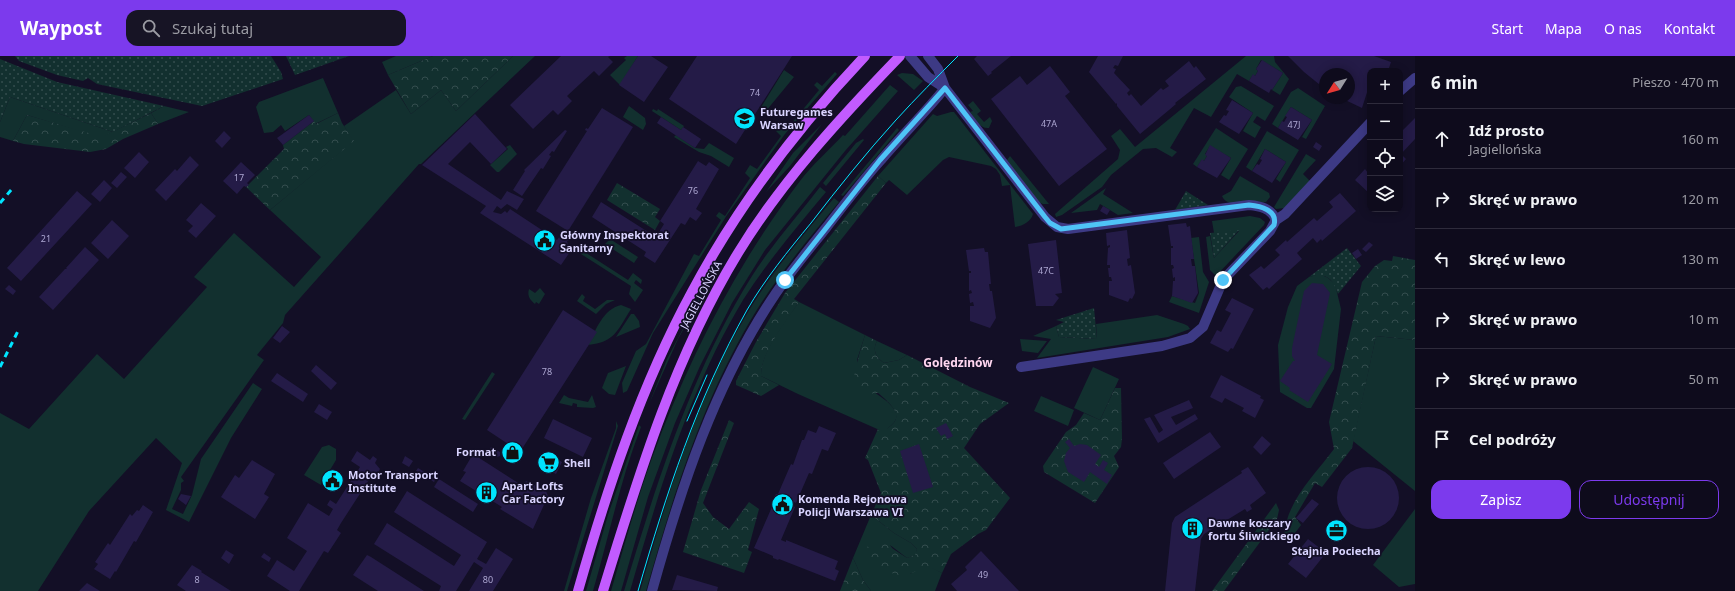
<!DOCTYPE html>
<html lang="pl">
<head>
<meta charset="utf-8">
<style>
	body { margin:0; font-family:"Noto Sans",sans-serif; background:#171425; color:#f1f3f6 }
	.controls { position:absolute; right:12px; top:12px; display:grid; overflow:hidden; border-radius:8px; box-shadow:0 2px 10px #0003 }
	.controls button { width:36px; height:36px; display:grid; place-items:center; padding:0; border:0; border-bottom:1px solid #2e2b3b; background:#0e0b1c; color:#f1f3f6; font:20px sans-serif }
	.compass { position:absolute; left:1319px; top:12px; width:36px; height:36px; border-radius:50%; background:#0e0b1c; box-shadow:0 2px 10px #0003; rotate:233deg }
	.stop { position:absolute; width:12px; height:12px; margin:-9px; border:3px solid #4fc3f7; border-radius:50%; background:#fff }
	.stop.end { background:#4fc3f7; border-color:#fff; box-shadow:0 1px 4px #0008 }
	.list { margin:0; padding:0; list-style:none }
	h2 { display:flex; justify-content:space-between; align-items:center; height:52px; margin:0; padding:0 16px; font-size:17px }
	h2 small { font-size:13px; font-weight:400; color:#9b9ba3 }
	.list li { display:grid; grid-template-columns:26px 1fr auto; gap:12px; align-items:center; box-sizing:border-box; height:60px; padding:0 16px; border-top:1px solid #2e2b3b }
	.list b { display:block; font-size:15px; white-space:nowrap }
	.list p { margin:0; font-size:13px; white-space:nowrap; color:#9b9ba3 }
	.list em { font-size:13px; font-style:normal; color:#9b9ba3 }
	.actions { display:flex; gap:8px; padding:12px 16px }
	.actions a { flex:1; padding:9px 0; border:1px solid #7c3aed; border-radius:12px; text-align:center; font-size:14px; color:#7c3aed }
	.actions .main { background:#7c3aed; color:#fff }
	.icon { flex:none; width:22px; height:22px; fill:none; stroke:currentColor; stroke-width:2; stroke-linecap:round; stroke-linejoin:round }
	.map { position:relative; flex:none; width:1415px; height:535px; overflow:hidden }
	header { display:flex; align-items:center; gap:24px; box-sizing:border-box; height:56px; padding:0 20px; background:#7c3aed; color:#fff }
	header strong { font-size:19px }
	nav { display:flex; gap:22px; margin-inline-start:auto; font-size:14px }
	.search { width:280px; height:36px; background:#171425; display:flex; align-items:center; gap:10px; box-sizing:border-box; padding:0 14px; border-radius:12px; color:#9b9ba3; font-size:15px }
	main { display:flex }
	aside { flex:1; background:#0e0b1c }
	.map>svg:first-child { display:block }
</style>
</head>
<body>
<header>
<strong>Waypost</strong>
<div class="search"><svg class="icon" aria-label="search" viewBox="0 0 24 24"><circle cx="10" cy="10" r="6"/><path d="M15 15l6 6"/></svg>Szukaj tutaj</div>
<nav><a>Start</a><a>Mapa</a><a>O nas</a><a>Kontakt</a></nav>
</header>
<main>
<div class="map">
<svg width="1415" height="535" viewBox="0 0 1415 535">
	<defs>
		<pattern id="forest-crowns" width="20" height="18" patternUnits="userSpaceOnUse"><rect width="20" height="18" fill="#12302f"/><path d="M2 6a3 3 0 1 1 6 0M12 15a3 3 0 1 1 6 0" fill="none" stroke="#344d4e"/></pattern>
		<pattern id="park-dots" width="8" height="8" patternUnits="userSpaceOnUse"><rect width="8" height="8" fill="#12302f"/><path d="M2 2h.1M6 6h.1" fill="none" stroke="#344d4e" stroke-width="1.8" stroke-linecap="round"/></pattern>
	</defs>
	<rect width="100%" height="100%" fill="#130f26"/>
	<path fill="#12302f" d="M396 0H433L388 19 382 6Z
		M513 0H535L421 108H419L285 259 283 267 257 299 264 304 181 421 184 425 181 427V434L172 453 183 458 192 439 201 403 253 327 262 333 231 382 189 466 166 454 182 407 156 382 89 455 38 535H0V357L29 373 97 298 124 323 207 231 194 221 234 177 294 231 321 201 270 154 353 85 344 70 396 34 411 58 441 34 456 55Z
		M627 0H638L620 29 610 19 626 4 624 2Z
		M1246 0H1274L1275 6 1289 23 1280 39 1272 34 1283 17 1261 4 1256 13 1258 15 1255 20 1253 19 1249 25 1237 18 1211 61 1194 52 1170 92 1177 96 1172 101 1156 92 1143 93 1111 119 1102 131 1062 159 1056 161 1055 158 1118 103 1120 94 1111 80 1120 73 1135 91Z
		M784 14 794 21 766 55 760 53Z
		M835 16 837 18 785 78 727 159 653 277 627 335 623 337 622 327 636 295 646 288 694 198 699 200 721 164 716 160 719 156 725 160 750 122 745 117 750 109 757 113 781 80 776 75 779 70 786 74 819 34 814 29 817 26 822 30Z
		M902 17 913 18 923 25 914 34 897 19Z
		M323 22 338 57 315 68 309 59 285 75 281 69 273 76 264 77 256 51 259 46Z
		M890 29 898 35 845 95 765 194 732 247 700 310 675 367 648 441 621 535H611C624 491 636 446 652 402 688 304 736 209 800 125 812 109 829 94 843 79L845 80Z
		M1241 30 1274 50 1265 65 1257 60 1253 66 1261 71 1255 82 1243 75 1253 57 1229 41 1236 31Z
		M1298 32 1325 50 1306 83 1302 81 1312 64 1291 51 1278 72 1272 68 1291 36Z
		M10 41 113 76 102 82 27 59 13 85 0 81V66Z
		M973 45 981 55 977 58 984 66 990 61 992 65 989 72C980 73 975 63 970 56L973 55 968 49Z
		M164 50 189 56 158 68 151 57Z
		M629 50 645 62 646 68 643 74 623 61Z
		M653 53 657 55 658 53 684 70 681 74 652 55Z
		M951 56H954L1033 158C1031 166 1022 170 1015 171L1010 129 1002 130 1000 119 996 113 991 110 949 101 943 104 907 139 889 124 886 127 878 120 933 58 937 60Z
		M822 68 790 110 766 136 793 97Z
		M897 72 899 74 843 140 841 139Z
		M1216 72 1248 93 1229 124 1221 119 1231 102 1210 90 1205 98 1207 100 1204 105 1202 104 1197 111 1193 108Z
		M1267 75 1299 94 1280 126 1276 123 1286 106 1265 93 1252 115 1246 111Z
		M676 79 695 92 704 93 709 87 734 102 729 111 711 100 699 96 674 81Z
		M863 83 864 84 826 130 823 127 856 87Z
		M510 89 517 98 499 116H497L490 109 508 93 506 91Z
		M1306 98 1316 104 1303 118 1310 125 1284 152 1276 153 1274 151Z
		M1010 100 1049 148H1043L1038 146 1007 104Z
		M1240 120 1269 137 1270 141 1266 146C1262 147 1258 145 1254 145 1243 146 1227 152 1222 140L1231 135Z
		M820 131 826 136C797 171 767 206 743 244 689 334 659 435 630 535H624C657 426 691 317 752 220 772 188 798 160 820 131Z
		M1106 132 1103 138 1133 157 1118 159 1100 148 1097 154 1071 157Z
		M834 142 839 146C811 180 782 214 758 252 704 339 674 437 646 535H640C668 437 698 338 751 251 775 212 805 177 834 142Z
		M1250 160 1260 162 1265 166 1264 169 1216 220 1210 214 1206 181 1210 180 1214 202 1239 175 1214 177 1212 165Z
		M1199 181 1203 216 1209 226 1199 257 1169 246 1172 240 1195 247 1199 237 1191 182Z
		M610 183 638 201 634 207 605 188Z
		M580 193 628 224 633 217 642 224 641 228 636 224 634 227 643 234 635 246 629 238 631 230 581 198Z
		M716 210H719L678 283 649 348 667 303Z
		M1320 218 1328 222 1335 228 1341 253 1334 313 1311 352H1307L1280 336 1278 289 1288 251 1297 230 1309 221Z
		M540 232 545 238 539 248 536 246 535 248C530 244 527 240 529 233L535 237Z
		M582 238 585 241 583 245 595 253 607 244H615L606 248 596 258 577 245Z
		M799 246 865 279 857 304V314L854 325C863 330 905 350 895 365 893 369 887 372 884 376L798 338 761 320C760 297 786 264 799 246Z
		M621 249 631 253C617 275 615 286 588 289 596 274 603 253 621 249Z
		M631 258H634L639 265 640 271 616 281Z
		M1157 259 1184 268 1188 270 1190 273 1168 281 1037 302 1051 283 1033 280 1056 270 1059 281 1097 283 1096 268Z
		M1376 280 1415 284V435L1353 385Z
		M1020 283 1047 285 1038 297 1022 295Z
		M877 285 907 299 899 304 884 307C876 302 872 294 877 285Z
		M626 310 615 339 609 338 602 332 608 317Z
		M1093 311 1119 323 1100 364 1074 352Z
		M492 316 495 318 465 364 462 363Z
		M564 339 569 342 588 346 592 339 596 351 593 352 577 351V348L573 347 572 350 559 347Z
		M1041 340 1074 354 1068 370 1034 355Z
		M616 365 618 370 567 535H564L591 442 616 372Z
		M639 369 641 371C620 425 609 480 593 535H586L608 459Z
		M329 389 336 393V404L321 429 304 419 322 391Z
		M1415 453V528L1399 531 1373 509Z
		M871 459 894 477 911 487 917 493 916 499 907 502 890 489 910 518 917 513 927 509 942 517 935 535H871L863 524 853 502Z"/>
	<path fill="url(#forest-crowns)" d="M433 0H513L456 55 441 34 411 58 388 19Z
		M151 57 158 68 123 83 106 93 90 96 24 88 13 85 27 59 102 81Z
		M338 57 342 67 354 85 270 154 246 131 284 93 283 89 314 65 316 68Z
		M878 120 886 127 794 243 799 246C787 264 760 298 761 320L779 329 761 340 736 329V325L756 286 785 237Z
		M617 127 660 153 655 161 660 165 655 174 607 144Z
		M1393 200 1415 204V284L1376 280 1352 392 1322 431 1315 427 1295 461 1301 469 1289 485 1284 481C1286 445 1314 420 1334 393L1329 366 1362 226 1375 210 1384 204 1392 205Z
		M865 279 877 285C872 294 876 302 884 307L899 304 907 299 970 331 1009 347 980 368 964 392 1010 442 986 474 978 478 951 498 942 517 927 510C921 512 916 515 910 518 897 524 879 510 867 505L864 499 868 490 881 485 907 502 915 499 917 493 911 487 894 477 871 459 881 437 868 404 865 402 878 373 884 375C887 372 893 369 895 365 901 355 884 342 878 337L866 338 853 327C855 311 860 295 865 279Z
		M1115 332H1121L1122 383 1121 391 1114 400 1119 411 1095 447 1044 416 1043 410 1066 376 1076 369 1084 357 1100 364Z
		M729 364 734 367 703 447 713 461 729 473 749 446 759 453 748 494 752 496 744 517 683 496 701 434Z
		M1276 447 1279 454 1277 463 1224 535H1212Z
		M853 502 863 524 871 535H840Z"/>
	<path fill="url(#park-dots)" d="M15 0H271L281 16 283 23 202 50 97 28 88 22 83 25 57 19 19 5Z
		M286 0H349L295 19Z
		M0 3 57 26 164 50 113 76 10 41 0 66Z
		M1186 135 1208 149 1175 154Z
		M1239 174 1214 202 1210 177Z
		M1347 192 1361 210 1338 238C1332 221 1326 217 1309 221Z
		M1094 252 1097 283 1059 281 1056 270 1064 266 1056 264Z"/>
	<path fill="#241b47" d="M561 0H610L608 1 613 6 599 20 594 15 567 40 572 45 558 59 553 54 533 73 510 49Z
		M638 0H651L668 11 644 46 619 29Z
		M697 0H792L736 88 669 43Z
		M977 0H1011L991 16 992 17 988 20 974 3Z
		M1098 0H1123L1118 10 1115 9 1113 12 1116 13 1114 17 1130 34 1127 37 1129 40 1131 38 1141 50 1161 32 1163 34 1169 30 1165 25 1189 5 1194 12 1196 10 1206 23 1175 47 1176 48 1169 54 1140 78 1117 50V47L1116 48 1089 16Z
		M1288 0H1374L1391 6 1388 15H1370V27L1362 52 1341 42H1349V18H1325V33L1304 16Z
		M1262 4 1283 17 1272 34 1271 33 1269 37 1249 25 1253 18 1255 20 1258 15 1256 13Z
		M1050 10 1070 36 1065 40 1107 93 1059 130 991 43 1020 20 1027 29Z
		M1232 44 1253 57 1239 78 1219 66 1224 59 1226 60 1229 55 1226 54Z
		M1291 51 1312 64 1298 84 1278 72 1282 65 1284 66 1287 61 1285 60Z
		M602 52 633 71 568 175 536 155 587 75 585 74 586 72 588 73Z
		M475 58 507 93 491 108 470 86 448 108 501 144 507 135 524 143 517 154 507 148 501 153 497 150 493 156 501 158 505 155 507 157 510 153 557 184 560 180 570 185H567L568 189H565L572 193 561 209 480 157 486 150 422 109Z
		M309 59 314 65 283 89 277 82Z
		M661 61 681 74 683 71 701 83 695 92 657 67Z
		M1415 62V83L1401 98 1406 103 1400 110V77Z
		M565 74 567 75 554 96 552 95 549 99 551 100 543 113 541 112 539 115 522 140 513 134 525 115 524 114Z
		M224 75 231 82 222 92 215 85Z
		M1316 86 1322 90 1319 95 1313 91Z
		M1210 89 1231 102 1217 122 1197 111 1202 103 1204 105 1207 100 1205 99Z
		M1265 93 1286 106 1272 127 1252 115 1257 108 1259 109 1262 104 1260 103Z
		M139 96 149 106 135 122 124 112Z
		M190 100 199 109 166 145 155 134 175 113 177 115Z
		M698 105 706 110 709 106 719 113 696 153 702 157 696 165 690 161 685 169 681 167 655 207 644 200 646 196 592 161 601 146 656 181 664 168 660 165Z
		M241 106 255 119 247 127 249 129 246 131 244 130 237 138 223 125Z
		M1365 113 1368 117 1370 115V138L1355 124Z
		M121 116 127 121 117 132 111 127Z
		M104 124 112 132 100 146 91 138Z
		M77 135 92 148 21 225 7 212Z
		M1340 137 1356 155 1322 185 1321 183 1317 187 1313 182 1297 197 1302 203 1269 233 1267 231 1263 234 1249 219 1261 210 1264 213 1280 199 1275 194 1286 184 1287 186 1314 162 1317 165 1333 151 1329 146Z
		M201 147 216 160 196 182 188 175 193 170 186 164Z
		M1103 150 1110 154 1107 159 1100 155Z
		M112 164 129 180 108 203 91 187Z
		M1186 167 1187 171 1190 170 1194 203H1191L1192 210H1195L1198 237 1192 247 1172 240 1173 225H1175V221L1173 222 1172 213 1174 212 1173 209H1171V192H1173V190H1171L1168 169Z
		M1127 174 1130 202 1127 203 1128 210 1131 209 1135 237 1132 243 1130 242 1128 246 1109 239V225H1112L1111 221H1109L1108 212H1110V209H1107L1108 192 1110 191V189L1107 190 1106 177Z
		M1056 184 1062 237 1055 238 1059 242 1053 250H1036L1028 188Z
		M1369 186 1373 189 1366 196 1362 193Z
		M85 191 99 204 53 254 39 241 65 213H67L66 212Z
		M984 192 985 196H988L991 228H989L990 235H992L996 262 990 272 970 265V250H974L973 246 970 247 969 238 972 237 971 234 969 235V217H971V215H969L966 194Z
		M1358 193 1362 199 1356 203 1352 197Z
		M1312 227 1323 228 1330 237 1317 299 1332 308 1308 346 1289 334 1290 332 1280 325 1293 305H1295L1292 300V292L1304 235Z
		M9 229 16 235 13 239 5 233Z
		M1232 242 1254 253 1233 293 1231 292 1228 296 1210 287 1217 274 1221 276 1231 257 1225 254Z
		M563 254 597 276 520 396 487 374Z
		M282 270 290 276 280 287 273 282Z
		M316 309 337 327 331 334 311 315Z
		M277 317 308 338 303 346 271 325Z
		M1221 319 1261 340 1260 342 1264 344 1255 362 1242 355 1244 352 1225 342 1222 347 1210 341Z
		M1189 344 1193 352 1171 361 1176 369 1195 358 1198 363 1158 387 1144 363 1150 361 1159 377 1163 374 1154 359Z
		M319 348 332 356 327 364 314 356Z
		M553 363 592 382 583 401 544 382Z
		M946 367 953 380 947 383 945 378 941 380 936 372Z
		M819 370 836 377 828 395 822 393 812 418 809 417 796 447 794 446 793 450 795 451 781 484 786 486V484L838 505 835 513 839 515 835 525 779 503 778 504 773 502V500L754 492 775 444 773 443 776 438H778L791 408 793 409 802 384H804L808 374 816 377Z
		M1210 376 1221 391 1174 423 1163 407Z
		M1262 380 1271 388 1261 399 1253 391Z
		M1069 383 1074 390 1080 388 1087 389 1101 399 1095 408 1099 411 1103 404 1108 407 1104 414 1112 419 1107 428 1090 416 1084 426 1068 416 1064 405 1066 397 1070 392 1065 386Z
		M919 388 933 431 913 437 900 395Z
		M491 391 500 396V400L497 401 489 395Z
		M357 395 370 404 373 400 377 403 375 407 380 413 377 418 374 416 341 467 337 474 341 477 328 497 324 495 299 535H290L267 520 277 504 294 515 307 495 287 482 308 447 329 460 333 453 327 449 330 444 336 448 360 411 351 405Z
		M543 396 562 406 556 418 537 409Z
		M473 398 523 430 526 425 546 435 548 440 533 473 500 453 502 451 460 425 466 416 463 415Z
		M405 400 413 405 409 411 402 407Z
		M252 404 275 418 264 438 269 441 255 463 221 441 235 419 239 422Z
		M1337 442a31 31 0 1 1 62 0a31 31 0 1 1-62 0Z
		M1248 411 1266 437 1250 449 1252 453 1247 456 1245 453 1204 478 1201 483 1195 535H1165L1172 467 1175 461 1242 417 1241 415Z
		M418 412 436 423 434 426 416 415Z
		M439 423 478 448 473 456 434 431Z
		M407 435 487 486 477 503 486 508 496 492 513 503 493 535H469L483 512 474 506 456 535H439L441 530 374 488 387 467 454 510 461 499 394 456Z
		M181 438 191 440 186 449 178 443Z
		M1312 443 1319 448 1303 467 1296 462Z
		M143 449 153 456 136 486 134 485 116 516 115 515 110 523 94 513 98 508 95 506 108 487 110 489 130 458 132 460 137 454 139 455Z
		M1308 483 1326 497 1306 522 1288 508Z
		M226 494 234 499 229 508 221 502Z
		M981 495 1019 535H957L951 528 967 514 965 511Z
		M264 497 271 502 269 506 261 501Z
		M367 499 371 501 424 535H378L353 519Z
		M192 509 202 515 201 516 231 535H186L177 529Z
		M677 519 718 531 717 535 672 534Z
		M87 527 100 535H79Z"/>
	<g fill="none" stroke-linecap="round" stroke-linejoin="round">
		<path stroke="#3d3a85" stroke-width="10" d="M910 0 928 21 945 32
			M928 0 938 13 945 32 1045 161 1057 171 1068 173 1249 149C1260 150 1271 152 1276 164L1270 175 1223 224 1203 271 1190 282 1162 290 1021 311
			M1400 35 1415 22
			M1276 164 1285 158 1370 67
			M652 535C681 431 715 327 776 237 791 215 809 193 826 172 844 149 861 126 881 104 902 79 925 57 945 32"/>
		<path stroke="#c25bff" stroke-width="10" d="M578 535C607 433 641 330 692 236 738 149 798 71 865 0
			M603 535C639 418 674 302 738 197 782 125 841 61 900 0"/>
		<path stroke="#00e5ff" stroke-width="1" d="M687 365 707 319
			M638 535C666 438 697 343 747 254 765 223 788 195 811 167 838 132 866 97 896 64 916 42 937 21 958 0"/>
		<path stroke="#00e5ff" stroke-width="3" stroke-dasharray="6 5" stroke-linecap="butt" d="M0 147 12 133
			M0 311 18 275"/>
	</g>
	<g fill="none" stroke-linecap="round" stroke-linejoin="round">
		<path stroke="#4fc3f7" stroke-width="5" d="M785 224 880 104 945 32 1045 161 1050 167 1061 173 1249 149C1260 150 1278 154 1274 169L1223 224"/>
	</g>
	<defs>
		<symbol id="university-disc" viewBox="-11 -11 22 22"><circle r="9.5" fill="#00e5ff" stroke="#130f26"/><path d="M0-5L7-2L0 1L-7-2ZM-4 1L0 2.5L4 1V4Q0 6-4 4Z" fill="#111"/></symbol>
		<symbol id="civic-disc" viewBox="-11 -11 22 22"><circle r="9.5" fill="#00e5ff" stroke="#130f26"/><path d="M-.6-6.5H3V-4.5H.6V-3L4-1V1h2V6H-6V1h2V-1L-.6-3ZM-1.2 2.5V6h2.4V2.5Z" fill="#111"/></symbol>
		<symbol id="shop-disc" viewBox="-11 -11 22 22"><circle r="9.5" fill="#00e5ff" stroke="#130f26"/><path d="M-5-2.5h2.3a2.7 3.5 0 0 1 5.4 0H5L5.5 6h-11ZM-1.5-2.5h3a1.5 2.3 0 0 0-3 0Z" fill="#111"/></symbol>
		<symbol id="supermarket-disc" viewBox="-11 -11 22 22"><circle r="9.5" fill="#00e5ff" stroke="#130f26"/><path d="M-6-5.5h2.5l.6 2H6L4.5 2H-2.5L-4.4-4H-6ZM-1.5 3.2a1.3 1.3 0 1 0 .1 0ZM3 3.2a1.3 1.3 0 1 0 .1 0Z" fill="#111"/></symbol>
		<symbol id="building-disc" viewBox="-11 -11 22 22"><circle r="9.5" fill="#00e5ff" stroke="#130f26"/><path d="M-4-6H4V6H1V3H-1V6H-4ZM-2.5-4.3h1.7v1.8h-1.7ZM.8-4.3h1.7v1.8H.8ZM-2.5-1h1.7V.8h-1.7ZM.8-1h1.7V.8H.8Z" fill="#111"/></symbol>
		<symbol id="office-disc" viewBox="-11 -11 22 22"><circle r="9.5" fill="#00e5ff" stroke="#130f26"/><path d="M-6-3h4V-5.5h4V-3h4V5H-6ZM-1-4.5V-3h2v-1.5ZM-6 0V1H6V0Z" fill="#111"/></symbol>
	</defs>
	<g fill-rule="evenodd">
		<use href="#university-disc" x="732" y="50" width="25" height="25"/>
		<use href="#civic-disc" x="532" y="172" width="25" height="25"/>
		<use href="#shop-disc" x="500" y="384" width="25" height="25"/>
		<use href="#supermarket-disc" x="536" y="394" width="25" height="25"/>
		<use href="#civic-disc" x="320" y="412" width="25" height="25"/>
		<use href="#building-disc" x="474" y="424" width="25" height="25"/>
		<use href="#civic-disc" x="770" y="436" width="25" height="25"/>
		<use href="#building-disc" x="1180" y="460" width="25" height="25"/>
		<use href="#office-disc" x="1324" y="462" width="25" height="25"/>
	</g>
	<g text-anchor="middle" stroke-width="3.5" stroke-linejoin="round" paint-order="stroke">
		<g font-size="9" fill="#aca6d1">
			<text x="755" y="40">74</text>
			<text x="1049" y="71">47A</text>
			<text x="1294" y="72">47J</text>
			<text x="239" y="125">17</text>
			<text x="693" y="138">76</text>
			<text x="46" y="186">21</text>
			<text x="1046" y="218">47C</text>
			<text x="547" y="319">78</text>
			<text x="983" y="522">49</text>
			<text x="197" y="527">8</text>
			<text x="488" y="527">80</text>
		</g>
		<g font-size="11" font-weight="bold" fill="#d9d4ff" stroke="#130f26" text-anchor="start">
			<text x="760" y="60">Futuregames<tspan x="760" dy="13">Warsaw</tspan></text>
			<text x="560" y="183">Główny Inspektorat<tspan x="560" dy="13">Sanitarny</tspan></text>
			<text x="496" y="400" text-anchor="end">Format</text>
			<text x="564" y="411">Shell</text>
			<text x="348" y="423">Motor Transport<tspan x="348" dy="13">Institute</tspan></text>
			<text x="502" y="434">Apart Lofts<tspan x="502" dy="13">Car Factory</tspan></text>
			<text x="798" y="447">Komenda Rejonowa<tspan x="798" dy="13">Policji Warszawa VI</tspan></text>
			<text x="1208" y="471">Dawne koszary<tspan x="1208" dy="13">fortu Śliwickiego</tspan></text>
			<text x="1336" y="499" text-anchor="middle">Stajnia Pociecha</text>
		</g>
		<g font-size="11" fill="#d9d4ff" stroke="#130f26">
			<text transform="translate(701 239) rotate(-62)" y="4">JAGIELLOŃSKA</text>
		</g>
		<g font-size="12" font-weight="bold" fill="#ffd6f0" stroke="#130f26">
			<text x="958" y="311">Golędzinów</text>
		</g>
	</g>
</svg>
<div class="controls">
<button>+</button>
<button>−</button>
<button><svg class="icon" aria-label="locate" viewBox="0 0 24 24"><circle cx="12" cy="12" r="6"/><path d="M12 2v4M12 18v4M2 12h4M18 12h4"/></svg></button>
<button><svg class="icon" aria-label="layers" viewBox="0 0 24 24"><path d="M12 4l9 5-9 5-9-5zM3 14l9 5 9-5"/></svg></button>
</div>
<svg class="compass" viewBox="-18 -18 36 36"><path d="M0-13l5 13h-10z" fill="#e53935"/><path d="M0 13l5-13h-10z" fill="#9b9ba3"/></svg>
<div class="stop" style="left:785px;top:224px"></div>
<div class="stop end" style="left:1223px;top:224px"></div>
</div>
<aside>
<h2>6 min<small>Pieszo · 470 m</small></h2>
<ul class="list">
<li><svg class="icon" aria-label="ahead" viewBox="0 0 24 24"><path d="M12 20V5M6 11l6-6 6 6"/></svg><div><b>Idź prosto</b><p>Jagiellońska</p></div><em>160 m</em></li>
<li><svg class="icon" aria-label="right" viewBox="0 0 24 24"><path d="M7 20v-9h11M14 6l5 5-5 5"/></svg><div><b>Skręć w prawo</b></div><em>120 m</em></li>
<li><svg class="icon" aria-label="left" viewBox="0 0 24 24"><path d="M17 20v-9H6M10 6l-5 5 5 5"/></svg><div><b>Skręć w lewo</b></div><em>130 m</em></li>
<li><svg class="icon" aria-label="right" viewBox="0 0 24 24"><path d="M7 20v-9h11M14 6l5 5-5 5"/></svg><div><b>Skręć w prawo</b></div><em>10 m</em></li>
<li><svg class="icon" aria-label="right" viewBox="0 0 24 24"><path d="M7 20v-9h11M14 6l5 5-5 5"/></svg><div><b>Skręć w prawo</b></div><em>50 m</em></li>
<li><svg class="icon" aria-label="arrive" viewBox="0 0 24 24"><path d="M6 21V4h12l-3 4 3 4H6"/></svg><div><b>Cel podróży</b></div></li>
</ul>
<div class="actions"><a class="main">Zapisz</a><a>Udostępnij</a></div>
</aside>
</main>
</body>
</html>
